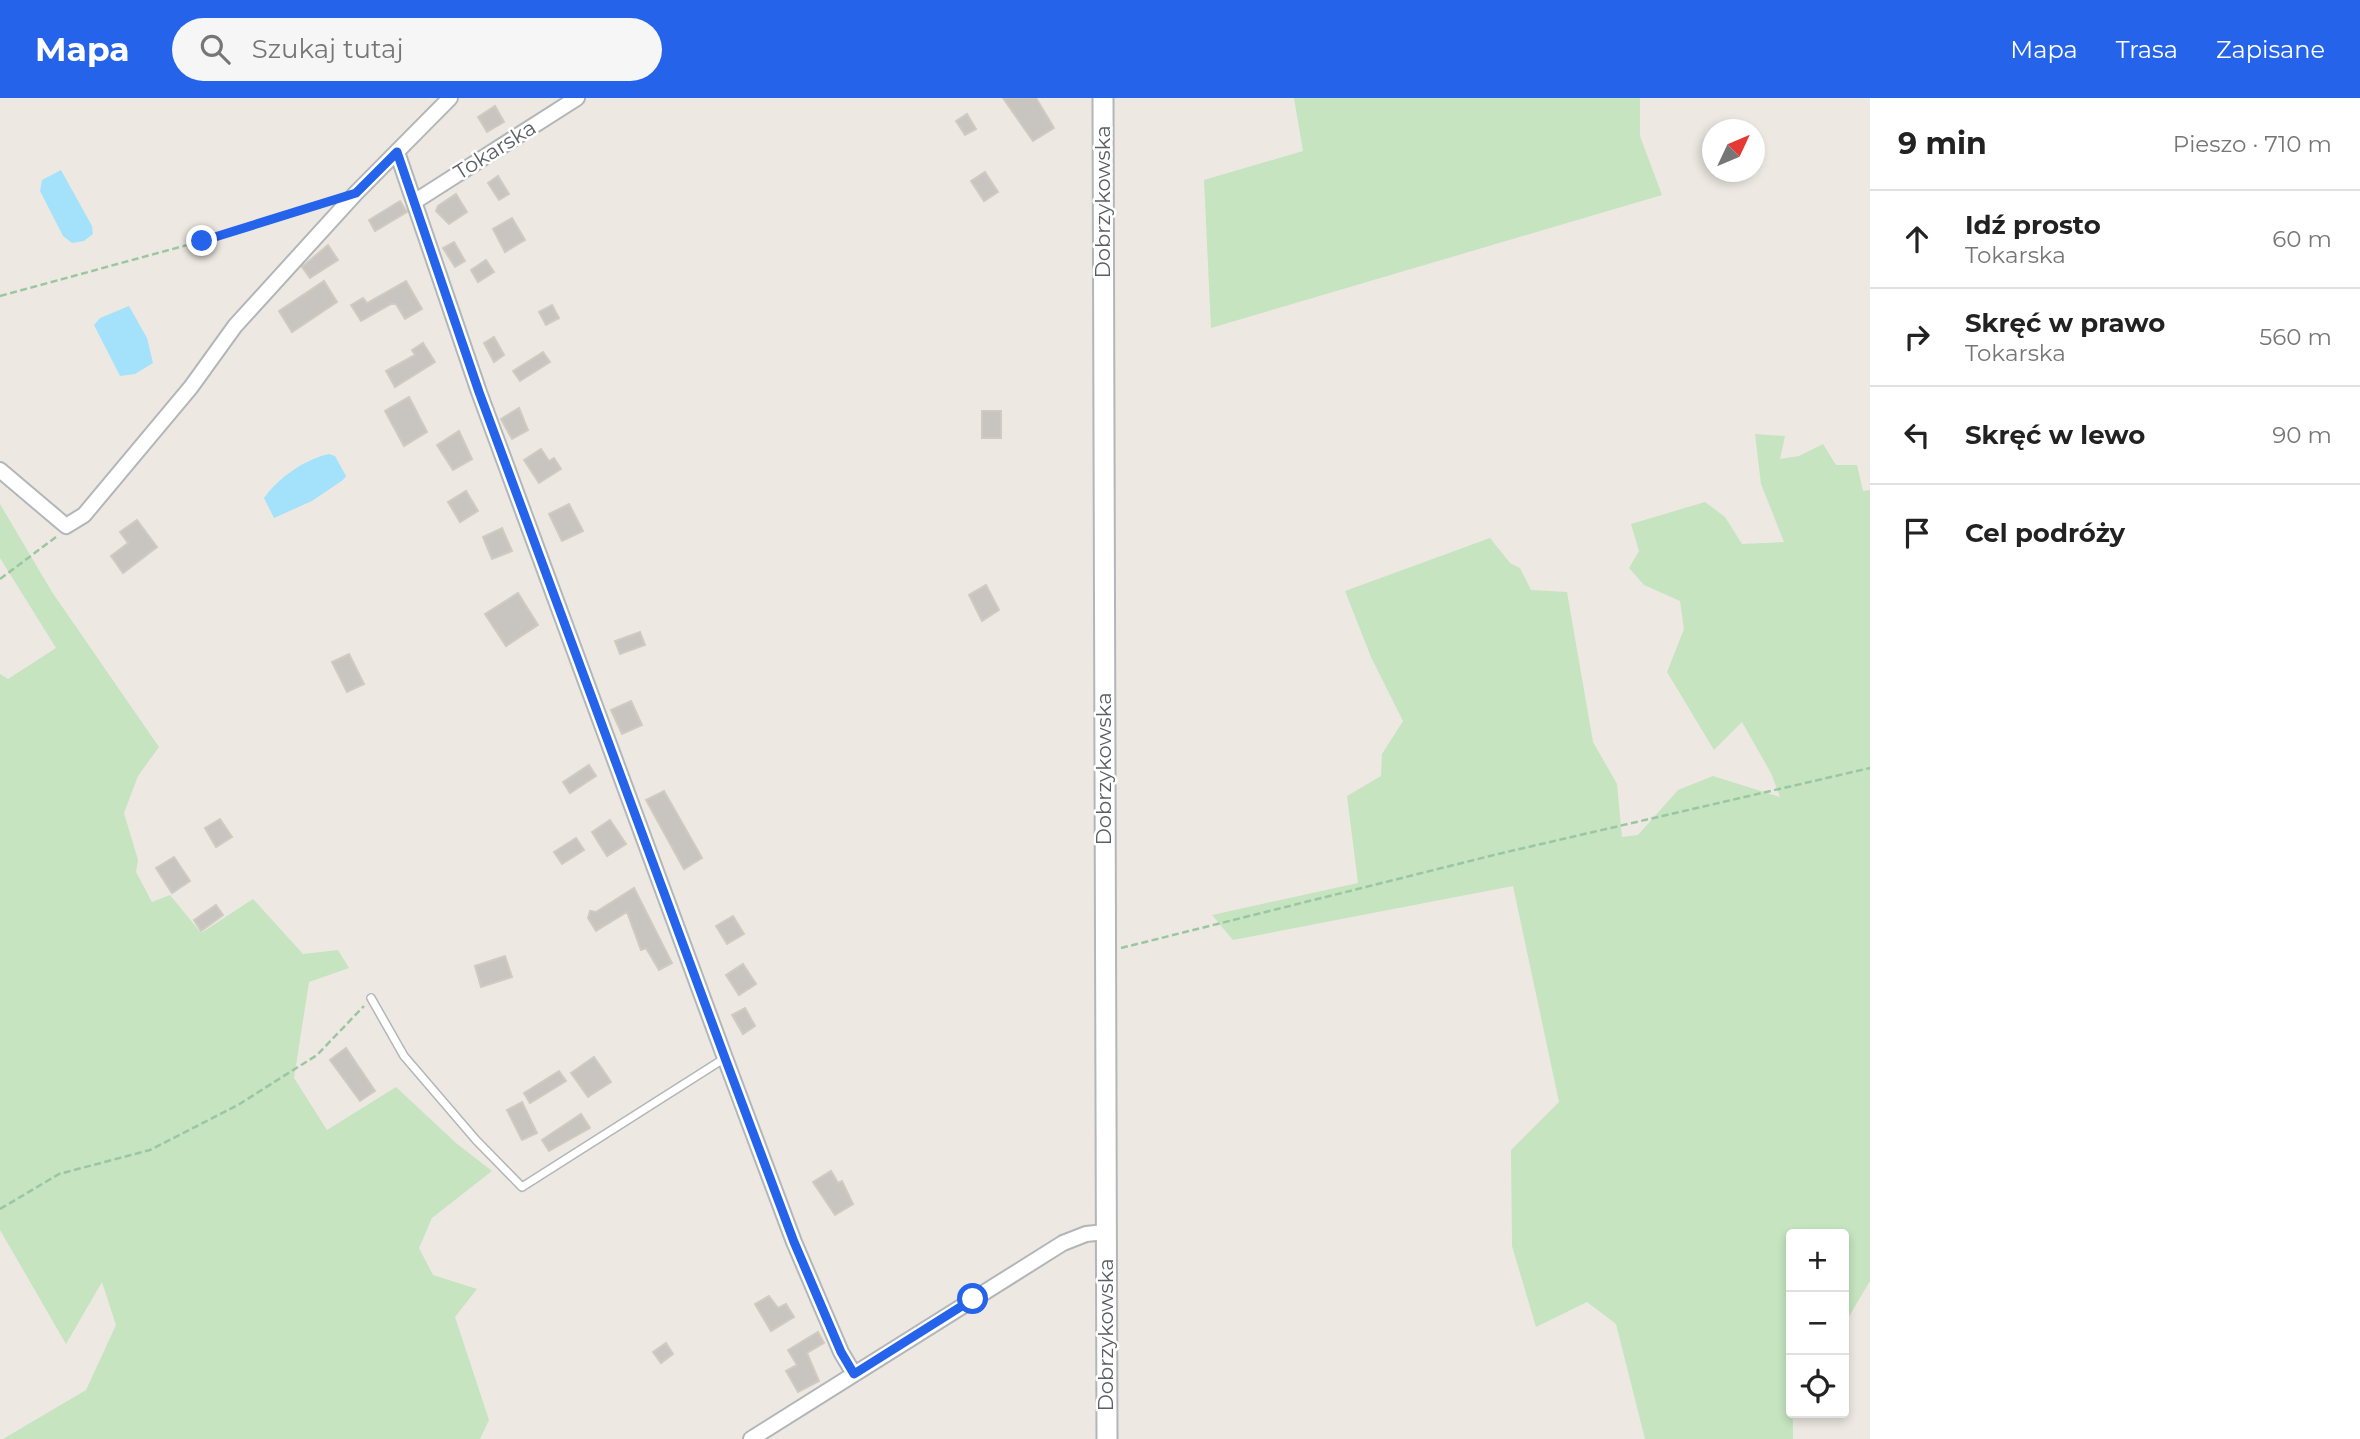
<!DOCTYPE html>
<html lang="pl">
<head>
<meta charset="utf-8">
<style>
	body { margin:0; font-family:Montserrat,sans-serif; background:#f6f6f6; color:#222 }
	.controls { position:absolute; right:21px; bottom:21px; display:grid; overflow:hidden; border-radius:7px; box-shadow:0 4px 10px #0003 }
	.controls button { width:63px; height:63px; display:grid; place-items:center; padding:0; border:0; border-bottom:2px solid #e0e0e0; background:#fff; color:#222; font:35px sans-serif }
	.compass { position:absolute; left:1702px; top:21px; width:63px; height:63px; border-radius:50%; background:#fff; box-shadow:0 4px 10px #0003; rotate:46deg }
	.stop { position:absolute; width:21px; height:21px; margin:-16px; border:5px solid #2563eb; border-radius:50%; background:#fff }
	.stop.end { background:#2563eb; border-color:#fff; box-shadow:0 2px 7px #0008 }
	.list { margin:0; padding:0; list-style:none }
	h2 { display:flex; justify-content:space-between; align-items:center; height:91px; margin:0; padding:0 28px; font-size:30px }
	h2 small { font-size:23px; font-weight:400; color:#767676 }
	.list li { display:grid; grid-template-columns:46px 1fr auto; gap:21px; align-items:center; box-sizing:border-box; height:98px; padding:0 28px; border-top:2px solid #e0e0e0 }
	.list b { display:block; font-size:26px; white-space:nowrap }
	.list p { margin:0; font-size:23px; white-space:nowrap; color:#767676 }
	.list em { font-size:23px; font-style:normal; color:#767676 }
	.icon { flex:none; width:38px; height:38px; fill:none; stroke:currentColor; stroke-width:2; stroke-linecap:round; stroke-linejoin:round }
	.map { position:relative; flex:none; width:1870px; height:1341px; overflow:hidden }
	header { display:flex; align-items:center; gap:42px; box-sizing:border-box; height:98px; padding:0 35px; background:#2563eb; color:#fff }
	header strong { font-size:33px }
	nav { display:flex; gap:38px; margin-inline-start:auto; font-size:24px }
	.search { width:490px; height:63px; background:#f6f6f6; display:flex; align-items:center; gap:18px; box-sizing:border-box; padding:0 24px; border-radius:38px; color:#767676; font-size:26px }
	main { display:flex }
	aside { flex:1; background:#fff }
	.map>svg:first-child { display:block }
</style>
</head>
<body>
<header>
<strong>Mapa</strong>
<div class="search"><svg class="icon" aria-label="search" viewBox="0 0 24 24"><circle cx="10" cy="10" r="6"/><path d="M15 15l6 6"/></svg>Szukaj tutaj</div>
<nav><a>Mapa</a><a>Trasa</a><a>Zapisane</a></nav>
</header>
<main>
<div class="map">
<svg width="1870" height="1341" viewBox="0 0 1870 1341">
	<rect width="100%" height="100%" fill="#ede9e2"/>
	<path fill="#c5e4bf" d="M1294 0H1640V38L1662 97 1211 230 1204 82 1303 53Z
		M1755 336 1785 338 1780 361 1799 358 1823 346 1836 367H1857L1863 393 1870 392V1183L1844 1227V1136H1791L1793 1341H1645L1616 1226 1587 1204 1536 1229 1512 1148 1511 1052 1559 1004 1513 788 1233 842 1212 817 1358 785 1347 698 1381 678 1382 656 1403 623 1371 559 1345 493 1490 440 1510 465 1520 470 1531 492 1567 494 1593 644 1617 686 1622 739 1638 737 1678 692 1713 678 1780 699 1771 675 1742 624 1714 652 1667 574 1684 531 1680 503 1644 487 1629 470 1639 453 1631 426 1705 404 1725 419 1742 446 1784 444 1761 386Z
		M0 406 52 494 159 649 138 678 124 715 138 762 136 774 152 804 170 797 201 835 253 801 303 856 338 852 349 870 309 884 294 980 327 1032 396 989 456 1045 492 1073 432 1120 419 1150 433 1177 477 1191 455 1219 489 1322 480 1341H3L86 1292 116 1227 102 1184 66 1246 0 1132V576L8 581 56 550 0 460Z"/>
	<path fill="#a4e2fc" d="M61 72 92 128 93 136 84 143 72 145 63 138 40 93 42 82Z
		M129 208 147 240 153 265 135 276 120 278 94 227 100 220Z
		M329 356 335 358 346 378 343 382 312 403 274 420 264 400C278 380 305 361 329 356Z"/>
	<path fill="#c8c4c0" stroke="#d1cac1" stroke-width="2" d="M1003 0H1036L1054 30 1033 43Z
		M495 8 504 24 487 34 478 19Z
		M967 16 976 31 965 37 956 23Z
		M985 74 998 94 984 103 971 83Z
		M498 78 509 96 499 102 488 85Z
		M456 96 467 114 449 126 436 113 438 108Z
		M400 103 407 114 375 133 369 122Z
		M512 120 525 142 505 154 493 131Z
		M454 144 465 163 455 169 443 150Z
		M328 147 338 162 310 180 302 169Z
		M486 162 494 174 478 184 471 172Z
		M324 183 337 204 292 234 279 213Z
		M406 183 422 211 405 221 396 206H391L361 223 351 207 363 200 367 205Z
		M552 207 559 220 546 227 539 214Z
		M494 239 504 257 494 264 484 245Z
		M423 245 435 264 395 289 386 273 415 257 412 252Z
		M543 254 550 264 520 283 513 273Z
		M409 299 427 334 404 348 385 313Z
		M519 310 528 332 512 341 501 321Z
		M982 313H1001V340H982Z
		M459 333 472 361 453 372 437 347Z
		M541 351 549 363 554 360 561 371 539 385 524 362Z
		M466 393 478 413 460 424 448 404Z
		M569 406 583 433 562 443 549 416Z
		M137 422 157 449 123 475 111 458 128 445 120 434Z
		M502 430 512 453 492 461 483 439Z
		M986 487 999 512 982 523 969 497Z
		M518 495 538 527 506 548 485 516Z
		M640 534 645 547 620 556 615 543Z
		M349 556 364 586 347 594 332 564Z
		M631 603 642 627 622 636 611 612Z
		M589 667 596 678 570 695 563 684Z
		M664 693 702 760 684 771 646 702Z
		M220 721 232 739 216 749 205 730Z
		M610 722 626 746 607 758 592 734Z
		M576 740 584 752 562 766 554 754Z
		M174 759 190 783 172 795 156 770Z
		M634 790 672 865 659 872 646 850 641 852 627 814 596 833 588 820 590 813 596 814Z
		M216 807 223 817 201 833 194 822Z
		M733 818 744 836 727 846 716 828Z
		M505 858 512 879 481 889 475 868Z
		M743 866 756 886 739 897 726 877Z
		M745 910 755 928 743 936 732 917Z
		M346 950 375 993 360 1003 330 962Z
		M594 959 611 984 588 999 571 975Z
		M559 973 566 983 530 1005 524 995Z
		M522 1004 537 1035 522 1042 507 1012Z
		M581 1016 590 1030 549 1053 542 1042Z
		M831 1073 838 1085 842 1083 853 1106 835 1117 813 1084Z
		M769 1198 778 1210 786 1206 794 1219 771 1233 755 1206Z
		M818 1234 824 1245 807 1255 819 1283 798 1294 786 1273 797 1267 788 1252Z
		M666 1245 673 1256 661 1265 653 1254Z"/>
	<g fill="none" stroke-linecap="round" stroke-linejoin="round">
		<defs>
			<path id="service" d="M371 900 404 958 476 1042 522 1089 725 960"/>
			<path id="minor" d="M397 54 479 294 725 960 794 1144 841 1254 854 1276
				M414 104 577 0
				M0 372 66 428 84 417 191 289 235 228 356 95 450 0
				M751 1341 1063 1145 1086 1136 1105 1134"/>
			<path id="secondary" d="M1103 0 1107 1341"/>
		</defs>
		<use href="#service" stroke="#b3b6b9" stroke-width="10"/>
		<use href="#minor" stroke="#b3b6b9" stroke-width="18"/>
		<use href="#secondary" stroke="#b2b6ba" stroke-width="23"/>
		<path stroke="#9ac7a1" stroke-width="2.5" stroke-dasharray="7 3.5" stroke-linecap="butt" d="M0 198 202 143 326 104
			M0 481 56 439
			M1121 850 1498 756 1870 670
			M0 1111 59 1076 150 1052 238 1007 317 957 364 908"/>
		<use href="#service" stroke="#fff" stroke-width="7"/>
		<use href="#minor" stroke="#fff" stroke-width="14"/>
		<use href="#secondary" stroke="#fff" stroke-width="19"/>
	</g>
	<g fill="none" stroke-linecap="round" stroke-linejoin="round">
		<path stroke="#2563eb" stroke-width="9" d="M202 143 356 95 397 54 479 294 725 960 794 1144 841 1254 854 1276 973 1201"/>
	</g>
	<g text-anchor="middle" stroke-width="5" stroke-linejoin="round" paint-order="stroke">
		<g font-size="21" fill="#5b5f63" stroke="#fff">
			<text transform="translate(495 52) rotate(-32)" y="7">Tokarska</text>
			<text transform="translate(1103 104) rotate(-90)" y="7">Dobrzykowska</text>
			<text transform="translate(1104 671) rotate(-90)" y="7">Dobrzykowska</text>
			<text transform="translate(1106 1237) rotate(-90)" y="7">Dobrzykowska</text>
		</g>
	</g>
</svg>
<div class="controls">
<button>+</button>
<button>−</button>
<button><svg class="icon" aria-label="locate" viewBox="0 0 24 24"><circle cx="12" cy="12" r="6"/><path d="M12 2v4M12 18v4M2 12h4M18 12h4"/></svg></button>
</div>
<svg class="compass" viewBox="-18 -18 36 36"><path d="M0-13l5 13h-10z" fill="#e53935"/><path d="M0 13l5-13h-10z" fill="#767676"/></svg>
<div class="stop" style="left:973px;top:1201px"></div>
<div class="stop end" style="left:202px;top:143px"></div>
</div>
<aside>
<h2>9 min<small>Pieszo · 710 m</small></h2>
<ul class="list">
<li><svg class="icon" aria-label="ahead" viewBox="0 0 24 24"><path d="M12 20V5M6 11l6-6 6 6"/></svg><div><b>Idź prosto</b><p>Tokarska</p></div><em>60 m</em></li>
<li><svg class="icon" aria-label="right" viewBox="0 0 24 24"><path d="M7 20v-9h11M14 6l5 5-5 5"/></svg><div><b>Skręć w prawo</b><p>Tokarska</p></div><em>560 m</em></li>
<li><svg class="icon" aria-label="left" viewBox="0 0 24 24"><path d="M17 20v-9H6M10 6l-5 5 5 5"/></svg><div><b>Skręć w lewo</b></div><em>90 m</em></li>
<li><svg class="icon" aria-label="arrive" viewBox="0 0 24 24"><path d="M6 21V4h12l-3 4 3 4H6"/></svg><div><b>Cel podróży</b></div></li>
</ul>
</aside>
</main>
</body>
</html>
